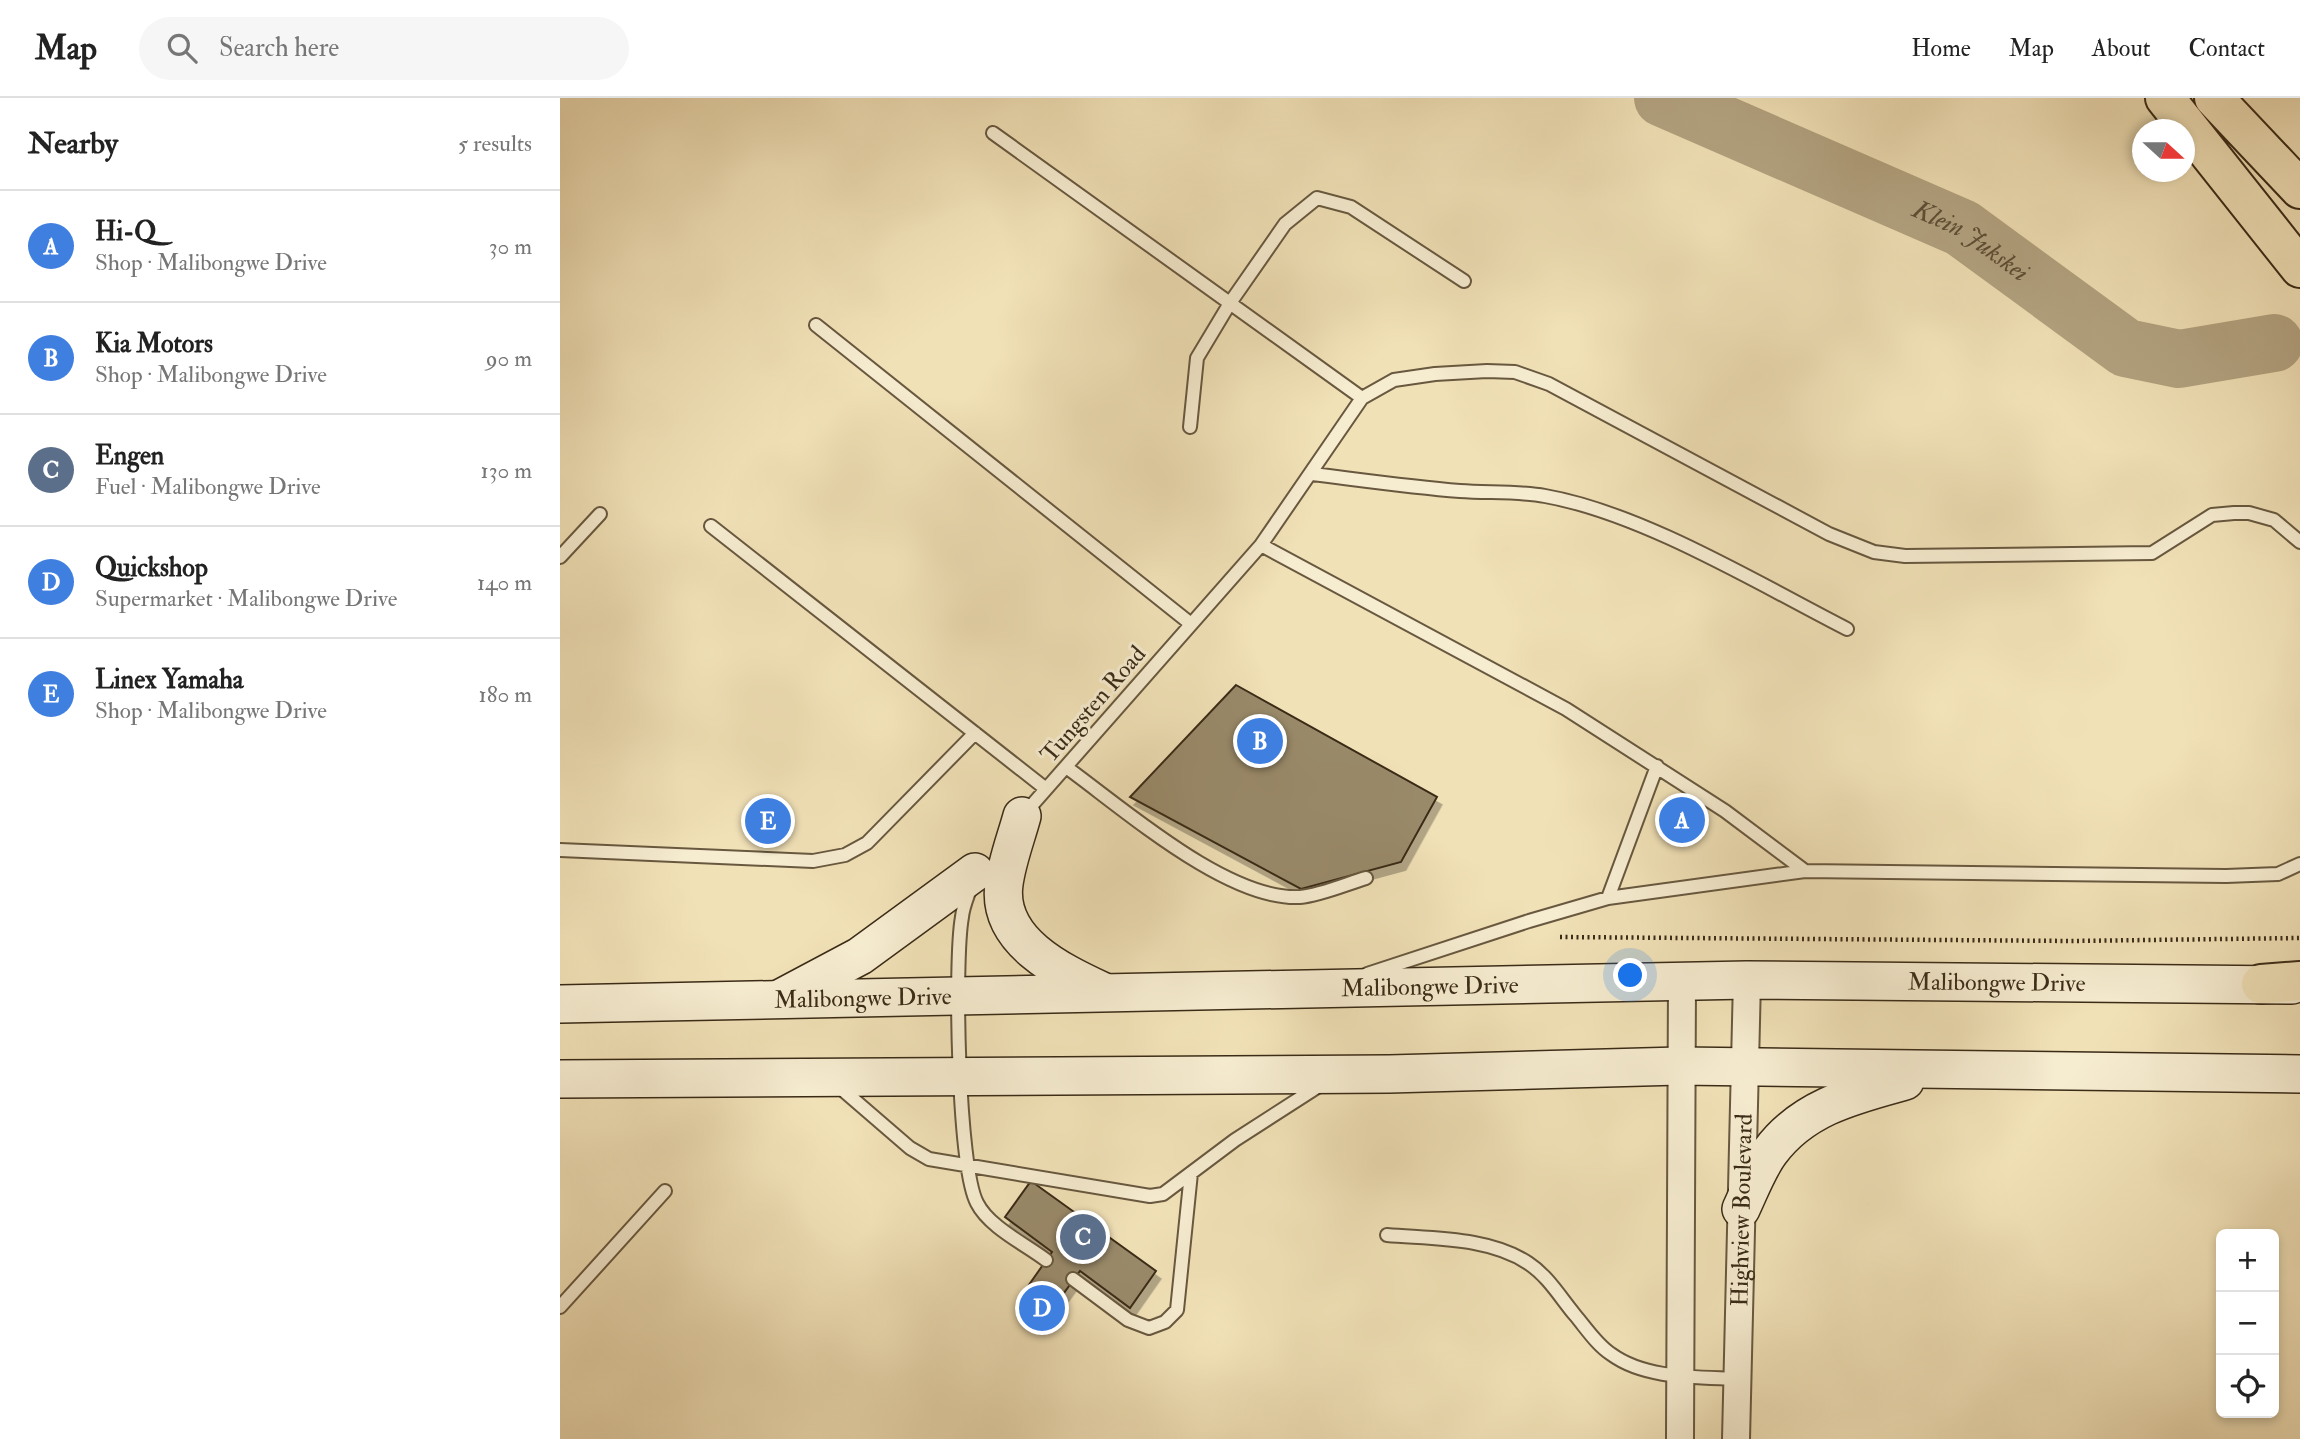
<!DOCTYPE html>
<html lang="en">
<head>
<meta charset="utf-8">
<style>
	body { margin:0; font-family:"IM FELL Double Pica",serif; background:#f6f6f6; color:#222 }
	.controls { position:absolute; right:21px; bottom:21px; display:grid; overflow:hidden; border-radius:10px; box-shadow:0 4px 10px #0003 }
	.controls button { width:63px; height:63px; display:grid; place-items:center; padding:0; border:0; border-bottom:2px solid #e0e0e0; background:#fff; color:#222; font:35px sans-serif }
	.compass { position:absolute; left:1572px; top:21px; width:63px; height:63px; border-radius:50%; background:#fff; box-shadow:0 4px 10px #0003; rotate:111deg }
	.you { position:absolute; left:1071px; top:878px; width:24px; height:24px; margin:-18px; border:5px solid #fff; border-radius:50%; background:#1a73e8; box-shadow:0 0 0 10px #1a73e833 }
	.badge { display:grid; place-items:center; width:46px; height:46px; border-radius:50%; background:#0f766e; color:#fff; font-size:23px; font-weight:700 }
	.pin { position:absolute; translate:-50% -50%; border:4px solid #fff; box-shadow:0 2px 7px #0006 }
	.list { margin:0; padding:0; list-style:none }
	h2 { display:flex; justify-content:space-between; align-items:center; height:91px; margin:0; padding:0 28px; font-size:30px }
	h2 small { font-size:23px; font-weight:400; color:#767676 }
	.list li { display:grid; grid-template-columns:46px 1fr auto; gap:21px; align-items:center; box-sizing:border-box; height:112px; padding:0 28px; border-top:2px solid #e0e0e0 }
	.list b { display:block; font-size:26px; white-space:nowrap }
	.list p { margin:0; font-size:23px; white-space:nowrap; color:#767676 }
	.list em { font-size:23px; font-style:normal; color:#767676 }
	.icon { flex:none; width:38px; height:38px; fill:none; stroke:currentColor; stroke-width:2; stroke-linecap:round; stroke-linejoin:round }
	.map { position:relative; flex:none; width:1740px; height:1341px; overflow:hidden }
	header { display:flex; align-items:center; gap:42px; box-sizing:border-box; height:98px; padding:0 35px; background:#fff; border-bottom:2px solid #e0e0e0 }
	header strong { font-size:33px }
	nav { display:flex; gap:38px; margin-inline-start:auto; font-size:24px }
	.search { width:490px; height:63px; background:#f6f6f6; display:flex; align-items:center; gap:18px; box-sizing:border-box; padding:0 24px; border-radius:38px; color:#767676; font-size:26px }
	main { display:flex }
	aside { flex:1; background:#fff }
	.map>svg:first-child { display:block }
</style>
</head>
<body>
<header>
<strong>Map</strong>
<div class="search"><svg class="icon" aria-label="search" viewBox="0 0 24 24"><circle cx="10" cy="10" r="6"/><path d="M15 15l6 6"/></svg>Search here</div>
<nav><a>Home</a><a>Map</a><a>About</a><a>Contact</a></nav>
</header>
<main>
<aside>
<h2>Nearby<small>5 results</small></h2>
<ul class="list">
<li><span class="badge" style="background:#3f7fe0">A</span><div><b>Hi-Q</b><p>Shop · Malibongwe Drive</p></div><em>30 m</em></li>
<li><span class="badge" style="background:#3f7fe0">B</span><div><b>Kia Motors</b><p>Shop · Malibongwe Drive</p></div><em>90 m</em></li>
<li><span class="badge" style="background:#5c6f8a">C</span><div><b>Engen</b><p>Fuel · Malibongwe Drive</p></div><em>130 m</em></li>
<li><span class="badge" style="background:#3f7fe0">D</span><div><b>Quickshop</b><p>Supermarket · Malibongwe Drive</p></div><em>140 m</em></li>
<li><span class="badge" style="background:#3f7fe0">E</span><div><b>Linex Yamaha</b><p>Shop · Malibongwe Drive</p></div><em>180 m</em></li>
</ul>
</aside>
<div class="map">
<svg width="1740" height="1341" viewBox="0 0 1740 1341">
	<defs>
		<filter id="shadow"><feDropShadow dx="4.5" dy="8" stdDeviation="0" flood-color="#0004"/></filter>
	</defs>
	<rect width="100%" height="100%" fill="#f1e1b7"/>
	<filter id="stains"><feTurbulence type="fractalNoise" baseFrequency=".00286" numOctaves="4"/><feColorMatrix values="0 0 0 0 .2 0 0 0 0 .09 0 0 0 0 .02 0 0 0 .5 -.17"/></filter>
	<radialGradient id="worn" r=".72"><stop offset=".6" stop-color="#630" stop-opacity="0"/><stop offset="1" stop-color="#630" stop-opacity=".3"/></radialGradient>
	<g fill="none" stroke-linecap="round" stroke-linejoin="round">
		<path stroke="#b3a381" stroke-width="58" id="s1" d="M1103 0 1402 130 1566 250 1619 261 1714 245"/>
	</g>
	<path fill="#998a6a" stroke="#3a2b17" stroke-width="2" filter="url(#shadow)" d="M676 587 877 699 841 764 741 791 570 699Z
		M471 1083 596 1173 570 1210 520 1173 493 1210 466 1191 492 1154 445 1119Z"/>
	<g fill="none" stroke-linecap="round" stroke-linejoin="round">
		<defs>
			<path id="service" d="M433 35 802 300
				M256 227 631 526
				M630 329 637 260 670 205 725 126 757 100 791 109 904 183
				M752 376C801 382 850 389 900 393 928 395 958 393 985 398 1082 415 1199 486 1287 531
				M151 428 486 691
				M701 447 1006 611 1165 713 1245 773 1666 778 1718 776 1740 766
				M0 459 40 416
				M506 669C564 711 668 803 740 799 761 797 786 786 806 780
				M465 715 701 447 802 300 834 282 875 276 927 273 955 274 989 286 1269 436 1314 454 1345 458 1592 455 1652 417 1674 415H1689L1714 422 1740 444
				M0 752 253 763 285 757 307 745 415 635
				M411 788C408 798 403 808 402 819 394 863 398 1069 417 1105 429 1129 465 1146 486 1162
				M1048 800 1097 668
				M807 876 969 823 1048 800 1245 773
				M277 987 350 1050 369 1061 590 1098 603 1096 675 1042 762 986
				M827 1137C873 1141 929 1139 968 1165 988 1178 1000 1199 1015 1217 1026 1230 1037 1247 1051 1256 1085 1281 1137 1279 1177 1281
				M513 1181 568 1222 589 1230 605 1224 617 1212 631 1075
				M0 1209 105 1093"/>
			<g id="minor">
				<path d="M1120 1341 1122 884"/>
				<path id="s2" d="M1176 1341 1187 882"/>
			</g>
			<g id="secondary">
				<path d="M462 718C456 740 447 763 444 786 436 843 501 874 542 893"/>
				<path d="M221 900 300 858 415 774"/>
				<path id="s3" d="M0 906 1187 882 1732 887"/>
				<path d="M0 981 829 976 1119 968 1740 976"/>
				<path d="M1181 1111C1190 1092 1198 1070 1210 1054 1243 1009 1294 997 1345 983"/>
			</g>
			<path id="motorway" d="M1605 0 1740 170
				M1654 0 1740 91
				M1701 886 1740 883"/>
		</defs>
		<use href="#service" stroke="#68583f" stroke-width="16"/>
		<use href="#minor" stroke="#68583f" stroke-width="30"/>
		<use href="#secondary" stroke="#3a2b17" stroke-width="40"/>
		<use href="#motorway" stroke="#3a2b17" stroke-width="42"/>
		<path stroke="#3a2b17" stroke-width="4.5" stroke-dasharray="2 3.5" stroke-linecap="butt" d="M1000 839 1511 843 1740 840"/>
		<use href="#service" stroke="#f6ecd0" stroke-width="12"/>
		<use href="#minor" stroke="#f6ecd0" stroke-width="26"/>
		<use href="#secondary" stroke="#f6ecd0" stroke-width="37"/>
		<use href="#motorway" stroke="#f1e1b7" stroke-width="38"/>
	</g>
	<g text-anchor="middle" stroke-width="6" stroke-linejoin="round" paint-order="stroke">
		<g font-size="24" fill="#3a2b17" stroke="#f6ecd0">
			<text transform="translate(533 606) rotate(-49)" y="8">Tungsten Road</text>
			<text dy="8" stroke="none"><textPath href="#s3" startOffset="1437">Malibongwe Drive</textPath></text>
			<text dy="8" stroke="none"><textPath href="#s3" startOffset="870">Malibongwe Drive</textPath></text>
			<text dy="8" stroke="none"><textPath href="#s3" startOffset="303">Malibongwe Drive</textPath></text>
			<text dy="8" stroke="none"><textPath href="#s2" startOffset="229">Highview Boulevard</textPath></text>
		</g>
		<g font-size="26" font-style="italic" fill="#5e4f37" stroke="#f6ecd0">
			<text dy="9" stroke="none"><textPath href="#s1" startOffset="340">Klein Jukskei</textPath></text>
		</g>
	</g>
	<rect width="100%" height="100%" filter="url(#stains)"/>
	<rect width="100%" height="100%" fill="url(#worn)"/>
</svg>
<div class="controls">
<button>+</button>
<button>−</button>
<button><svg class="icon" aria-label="locate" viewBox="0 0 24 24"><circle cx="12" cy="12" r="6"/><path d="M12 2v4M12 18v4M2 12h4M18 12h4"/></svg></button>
</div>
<svg class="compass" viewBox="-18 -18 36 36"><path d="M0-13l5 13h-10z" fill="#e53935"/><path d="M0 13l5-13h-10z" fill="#767676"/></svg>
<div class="you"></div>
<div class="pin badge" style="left:1122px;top:722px;background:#3f7fe0">A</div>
<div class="pin badge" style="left:700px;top:643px;background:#3f7fe0">B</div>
<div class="pin badge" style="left:523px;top:1139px;background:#5c6f8a">C</div>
<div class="pin badge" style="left:482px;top:1210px;background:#3f7fe0">D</div>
<div class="pin badge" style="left:208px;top:723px;background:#3f7fe0">E</div>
</div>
</main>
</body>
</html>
